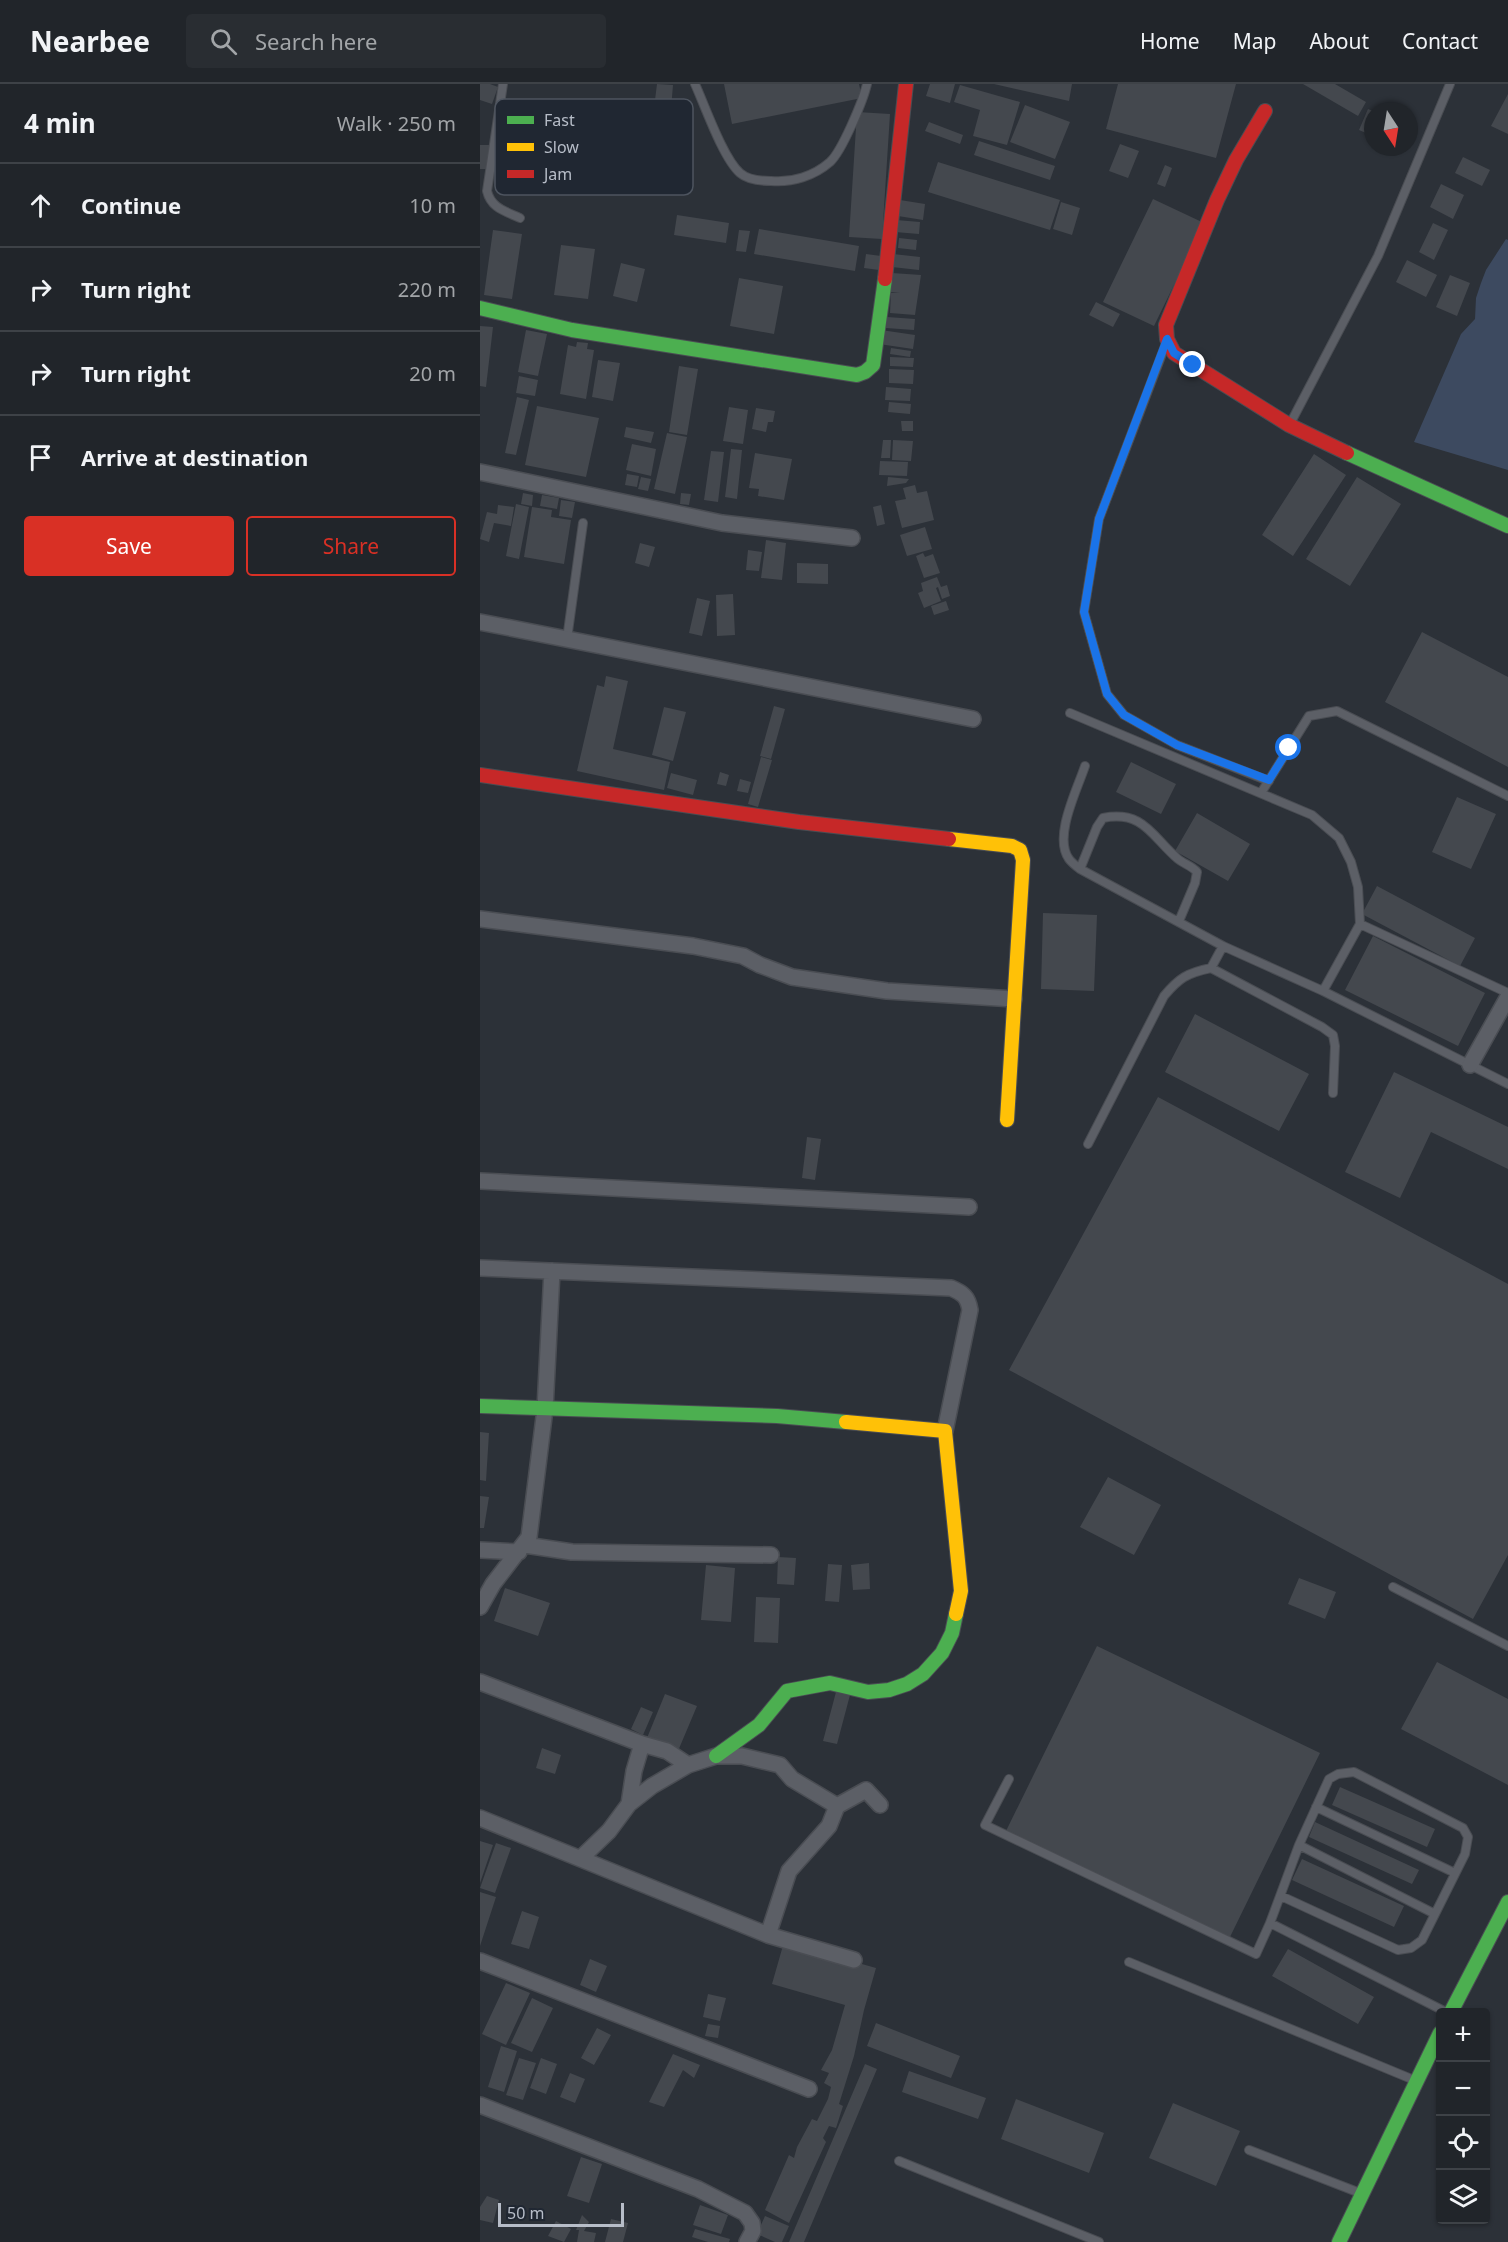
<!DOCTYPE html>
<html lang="en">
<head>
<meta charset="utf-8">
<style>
	body { margin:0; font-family:"Noto Sans",sans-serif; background:#292d32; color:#f1f3f6 }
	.controls { position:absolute; right:18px; bottom:18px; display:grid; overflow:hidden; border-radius:6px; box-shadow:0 2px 4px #0004 }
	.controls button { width:54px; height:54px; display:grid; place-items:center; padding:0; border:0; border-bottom:2px solid #3e4247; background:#21252a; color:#f1f3f6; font:30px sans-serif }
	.compass { position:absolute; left:884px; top:18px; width:54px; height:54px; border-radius:50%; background:#21252a; box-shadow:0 2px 4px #0004; rotate:168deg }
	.scale { position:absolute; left:18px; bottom:15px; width:126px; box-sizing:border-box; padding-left:6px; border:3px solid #b7bdc8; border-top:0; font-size:16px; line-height:21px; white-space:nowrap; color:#b7bdc8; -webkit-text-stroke:4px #202732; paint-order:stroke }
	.stop { position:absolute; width:18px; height:18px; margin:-14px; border:4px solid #1a73e8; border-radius:50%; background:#fff }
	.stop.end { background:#1a73e8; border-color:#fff; box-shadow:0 2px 6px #0008 }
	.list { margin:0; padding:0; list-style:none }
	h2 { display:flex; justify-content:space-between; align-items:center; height:78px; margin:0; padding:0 24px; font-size:26px }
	h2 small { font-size:20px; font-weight:400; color:#a2a5a8 }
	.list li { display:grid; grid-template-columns:39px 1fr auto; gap:18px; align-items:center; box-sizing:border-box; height:84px; padding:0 24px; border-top:2px solid #3e4247 }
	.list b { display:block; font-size:22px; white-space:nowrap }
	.list em { font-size:20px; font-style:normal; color:#a2a5a8 }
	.actions { display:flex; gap:12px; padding:18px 24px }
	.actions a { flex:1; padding:14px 0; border:2px solid #d93025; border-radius:6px; text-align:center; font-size:21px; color:#d93025 }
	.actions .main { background:#d93025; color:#fff }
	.icon { flex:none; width:33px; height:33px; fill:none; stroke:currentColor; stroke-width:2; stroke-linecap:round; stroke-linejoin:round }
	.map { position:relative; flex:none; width:1028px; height:2158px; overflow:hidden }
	header { display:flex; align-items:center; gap:36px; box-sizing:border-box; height:84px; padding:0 30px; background:#21252a; border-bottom:2px solid #3e4247 }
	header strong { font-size:28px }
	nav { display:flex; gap:33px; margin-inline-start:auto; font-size:21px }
	.search { width:420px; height:54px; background:#292d32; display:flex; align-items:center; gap:15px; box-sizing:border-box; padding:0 21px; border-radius:6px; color:#a2a5a8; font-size:22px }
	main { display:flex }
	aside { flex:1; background:#21252a }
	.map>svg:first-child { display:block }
</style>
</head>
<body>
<header>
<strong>Nearbee</strong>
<div class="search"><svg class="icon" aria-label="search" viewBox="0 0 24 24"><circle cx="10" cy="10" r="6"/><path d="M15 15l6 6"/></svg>Search here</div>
<nav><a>Home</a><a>Map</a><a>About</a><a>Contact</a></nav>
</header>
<main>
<aside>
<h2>4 min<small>Walk · 250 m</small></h2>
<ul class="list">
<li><svg class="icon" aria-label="ahead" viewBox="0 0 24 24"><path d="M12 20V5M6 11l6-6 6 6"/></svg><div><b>Continue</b></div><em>10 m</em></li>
<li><svg class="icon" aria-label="right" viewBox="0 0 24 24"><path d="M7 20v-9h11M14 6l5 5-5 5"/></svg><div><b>Turn right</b></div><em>220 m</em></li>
<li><svg class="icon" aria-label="right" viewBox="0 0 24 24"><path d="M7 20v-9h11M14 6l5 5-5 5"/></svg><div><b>Turn right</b></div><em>20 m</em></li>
<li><svg class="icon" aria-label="arrive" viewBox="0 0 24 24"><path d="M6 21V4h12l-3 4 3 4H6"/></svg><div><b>Arrive at destination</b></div></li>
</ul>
<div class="actions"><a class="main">Save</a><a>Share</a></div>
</aside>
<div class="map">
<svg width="1028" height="2158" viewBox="0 0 1028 2158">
	<rect width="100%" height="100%" fill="#2c3138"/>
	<path fill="#3d4a60" d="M1026 155 1028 156V386L934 358 981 250 995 235 996 214 1001 199 1006 186Z"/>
	<path fill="#44484e" d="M0 0H10L18 3 12 20 0 16Z
		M177 0 193 1 191 25 174 24Z
		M244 0H379L382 14 252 40Z
		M450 0H475L470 19 446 12Z
		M514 0H592L589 17Z
		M638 0H756L736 74 626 45Z
		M823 0H855L886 18 878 32Z
		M480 1 540 18 527 61 493 52 500 26 474 18Z
		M1028 10V50L1011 42Z
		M545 21 590 38 575 75 530 58Z
		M888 25 893 27V52L879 46Z
		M377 28 410 30 402 155 369 153Z
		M449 38 483 51 480 60 445 47Z
		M499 57 575 82 570 96 494 71Z
		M640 60 659 67 648 94 629 87Z
		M0 61H10V85H0Z
		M983 73 1010 86 1002 102 975 89Z
		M458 78 580 116 570 146 448 108Z
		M685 81 692 84 685 103 677 100Z
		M961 100 984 111 973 135 950 123Z
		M673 115 724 139 674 242 623 218Z
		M420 116 445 120 443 136 418 132Z
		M581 118 600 124 592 151 573 145Z
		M197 131 249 139 246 159 194 151Z
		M416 136 440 138 439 150 415 148Z
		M953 139 968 146 954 176 939 168Z
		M279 145 379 162 375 187 274 170Z
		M13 146 42 150 32 215 4 211Z
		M259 146 270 147 266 168 256 167Z
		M419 154 437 156 436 166 418 164Z
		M81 161 115 165 108 215 74 211Z
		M386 170 401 172 399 186 384 184Z
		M413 170 440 173 439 186 412 183Z
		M927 176 957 191 946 213 916 198Z
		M141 179 165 185 157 218 133 212Z
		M412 189 441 191 435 231 410 229 411 209H420L410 208Z
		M970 191 990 199 977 232 956 223Z
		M259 194 303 202 294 250 250 242Z
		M616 218 640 230 633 243 609 231Z
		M407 233 435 235 434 246 406 244Z
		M0 242 13 243 6 303 0 302Z
		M46 246 67 250 58 292 38 288Z
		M401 246 435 251 433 265 399 260Z
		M97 258 108 259 107 265 114 266 106 315 80 310 88 261 96 263Z
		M411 264 431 267 430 273 410 270Z
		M410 273 434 274 433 283 410 282Z
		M118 276 140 279 133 317 112 313Z
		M199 282 218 285 207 351 189 348Z
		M409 285 434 286 433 300 409 299Z
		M39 292 58 296 55 312 36 309Z
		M406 303 431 305 430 317 405 316Z
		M37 313 49 316 36 371 25 369Z
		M409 318 431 320 430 330 408 328Z
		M57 322 119 334 106 393 45 381Z
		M249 323 268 326 263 360 243 357Z
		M276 324 295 327 293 338H288L286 348 272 345Z
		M421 337H433V347H422Z
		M146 343 174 348 171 359 144 353Z
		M187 349 207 353 195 410 174 405Z
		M403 356H411L410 374H401Z
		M413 356 433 357 431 377 412 376Z
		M152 360 176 365 171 392 146 386Z
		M251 365 262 366 257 415 245 413Z
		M231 367 244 368 238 418 224 416Z
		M275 369 312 375 304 416 278 412 279 405 269 404Z
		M834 370 866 391 813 472 782 451Z
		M400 377 428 378 427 392 399 391Z
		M147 390 159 392 157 403 145 401Z
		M161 393 171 395 168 407 158 405Z
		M408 393 429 395 426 399 407 402Z
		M877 393 921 420 870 502 826 475Z
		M435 401 437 409 447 407 454 436 422 444 415 417 426 415 423 404Z
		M43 409 53 411 52 422 41 420Z
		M201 409 211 410 209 421 200 420Z
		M62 411 79 414 77 425 60 422Z
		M81 416 95 418 92 434 79 432Z
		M36 420 49 423 39 475 26 472Z
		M18 421 34 423 31 442 14 439 9 458 0 455 7 428 17 430Z
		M401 421 405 440 397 442 393 423Z
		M52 423 72 426 71 433 91 436 84 480 44 473Z
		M445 443 452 465 427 472 420 451Z
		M286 456 306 459 302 496 281 494Z
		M160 459 175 463 169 483 155 479Z
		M268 466 282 468 279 487 266 486Z
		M443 469 445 473 453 470 460 489 444 494 436 472Z
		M317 479 348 480V500L317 499Z
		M457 493 461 503 467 501 470 512 462 515 458 503 456 504 461 517 444 524 438 509 443 507 441 499Z
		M253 510 255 551 237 552 236 511Z
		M217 514 230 517 222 552 209 549Z
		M466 517 469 526 454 531 451 522Z
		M942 548 1028 593V683L905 618Z
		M126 592 148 597 133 665 190 678 184 706 97 687 117 601 124 603Z
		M294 622 305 625 291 675 280 672Z
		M184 623 206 628 193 677 172 671Z
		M281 673 292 676 278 723 268 720Z
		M651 678 696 700 681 730 636 708Z
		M240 688 249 691 246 702 237 700Z
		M191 689 217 696 213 711 187 704Z
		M260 695 271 698 268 709 257 707Z
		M977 713 1016 730 991 785 952 768Z
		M717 729 770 760 748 797 695 767Z
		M897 802 995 854 980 882 882 830Z
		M563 829 617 831 614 907 561 905Z
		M893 852 1005 909 978 962 865 906Z
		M715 930 829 990 799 1047 685 988Z
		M914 988 1028 1043V1085L951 1048 920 1114 865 1088Z
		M678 1013 1028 1200V1471L993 1535 529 1286Z
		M327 1053 341 1055 335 1096 322 1094Z
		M0 1348 9 1349 6 1397 0 1396Z
		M628 1393 681 1421 654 1471 600 1443Z
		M0 1412 9 1413 4 1444H0Z
		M298 1473 316 1474 314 1501 297 1500Z
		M389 1479 390 1505 373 1506 371 1481Z
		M348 1480 362 1481 359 1518 345 1517Z
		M226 1481 255 1484 251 1538 221 1536Z
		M819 1494 856 1508 845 1535 808 1520Z
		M25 1504 70 1519 58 1552 14 1537Z
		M276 1513 300 1514 298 1559 274 1558Z
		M617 1562 840 1669 749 1855 526 1747Z
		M957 1578 1028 1615V1701L921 1645Z
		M356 1608 370 1611 357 1660 343 1657Z
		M185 1610 217 1622 198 1667 167 1654Z
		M161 1623 173 1628 163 1651 151 1645Z
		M62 1664 81 1671 75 1690 56 1684Z
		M860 1703 955 1745 947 1763 852 1721Z
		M835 1738 939 1786 932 1800 829 1753Z
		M0 1757 13 1761 0 1799Z
		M16 1759 31 1764 15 1809 0 1804Z
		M822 1775 924 1822 914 1843 812 1796Z
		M0 1808 16 1813 0 1862Z
		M42 1827 59 1833 49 1865 31 1860Z
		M304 1858 396 1884 384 1926 374 1972 359 2020 363 2022 356 2044 349 2042 343 2054 346 2058 309 2139 285 2126 309 2071 314 2074 317 2063 332 2035 337 2037 348 2015 351 2003 344 1999 349 1989 341 1986 352 1966 365 1921 292 1900Z
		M808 1865 894 1913 878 1940 792 1892Z
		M110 1875 127 1882 116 1908 100 1901Z
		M26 1899 50 1909 26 1961 2 1950Z
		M228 1910 246 1914 240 1937 223 1933Z
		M52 1914 73 1924 52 1968 31 1959Z
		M396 1939 480 1972 471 1994 387 1962Z
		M228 1940 240 1942 238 1954 225 1952Z
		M117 1944 131 1951 114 1981 101 1974Z
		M21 1962 37 1967 24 2008 8 2003Z
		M193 1970 220 1981 214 1994 203 1986 184 2023 169 2018Z
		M39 1974 56 1979 43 2016 26 2011Z
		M61 1974 77 1980 66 2010 50 2004Z
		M385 1980 397 1985 324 2158H309Z
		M429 1987 506 2014 498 2035 422 2008Z
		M90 1989 105 1995 95 2019 80 2013Z
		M536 2015 624 2049 609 2089 521 2055Z
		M693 2019 760 2047 736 2102 669 2074Z
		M101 2073 122 2080 109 2119 87 2112Z
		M7 2112 19 2116 13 2139 0 2136V2123Z
		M220 2121 248 2131 241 2150 213 2141Z
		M102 2131 109 2138 104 2147 116 2149 114 2158H97L99 2146H96Z
		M285 2132 309 2142 302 2158H295L277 2150Z
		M131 2135 148 2139 143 2158H125Z
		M76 2137 91 2145 84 2158 68 2152Z
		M215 2145 250 2155 249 2158H228L212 2153Z"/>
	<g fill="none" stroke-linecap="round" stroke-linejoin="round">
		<defs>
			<path id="lane" d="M23 0 7 107C11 124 25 127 40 134
				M215 0C225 22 243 74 260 89 268 96 281 97 291 97 312 99 334 92 350 78 362 67 383 17 387 0
				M685 262 619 435 604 528 627 610 644 631 697 661 789 697
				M810 340 898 172 970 0
				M87 555 103 439
				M590 629 832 731 859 754 871 778 878 803 880 840 843 907
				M605 682C597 706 573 753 589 775 592 779 596 782 600 785L743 862 843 907 1028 1000
				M781 709 829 632 857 627 1028 712
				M600 785 617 743 623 734C664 726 672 753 698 775 704 780 712 782 717 788L715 799 699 837
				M880 840 1028 909
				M731 884 842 943 853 951 855 962 853 1009
				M608 1060 684 912C699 894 707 889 731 884L743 862
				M913 1503 1028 1562
				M529 1695 505 1741 776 1870 790 1839
				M836 1723 975 1789
				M819 1761 955 1830
				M801 1812 918 1866 931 1864 942 1856 985 1770 988 1753 983 1744 874 1688 858 1690 849 1695 819 1761 790 1839 966 1928
				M649 1878 934 1996
				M769 2066 880 2109
				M419 2077 619 2158"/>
			<path id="street" d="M0 388 242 439 372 454
				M0 538 493 635
				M0 835 213 862 263 872 280 881 312 893 407 907 534 915
				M990 981 1028 913
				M0 1097 489 1123
				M0 1184 471 1204C483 1209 488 1213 490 1226L465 1347
				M45 1461 92 1468 291 1471
				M0 1466 39 1468
				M0 1523 13 1500 49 1453 65 1325 72 1187
				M0 1598 162 1660 187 1667 208 1681 236 1672H262L300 1681 312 1695 357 1722
				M149 1720 172 1702 208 1681
				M0 1734 288 1851 374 1876
				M101 1774 129 1747 149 1720 154 1687 162 1660
				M288 1851 309 1787 349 1742 357 1722 386 1706 400 1721
				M0 1877 329 2005
				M0 2021 218 2105 265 2129 272 2139 273 2147 267 2158"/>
			<path id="fast" d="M0 224 92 246 377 291 385 288 393 281 405 195
				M867 369 1028 442
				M0 1322 297 1332 366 1338
				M236 1672 279 1641 307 1607 350 1599 388 1608 409 1606 427 1600 443 1590 462 1569 472 1549 476 1530
				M971 1928 1028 1818
				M859 2158 960 1949"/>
			<path id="slow" d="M469 755 532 762 540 766 543 776 527 1036
				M366 1338 465 1347 481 1507 476 1530"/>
			<path id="jam" d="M785 27 756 76 737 116 686 241 687 255 694 269 809 341 867 369
				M405 195 426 0
				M0 691 319 738 469 755"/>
		</defs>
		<use href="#lane" stroke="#4a4d53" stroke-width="10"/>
		<use href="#street" stroke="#4a4d53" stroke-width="18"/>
		<use href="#fast" stroke="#4a4d53" stroke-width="16"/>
		<use href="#slow" stroke="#4a4d53" stroke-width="16"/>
		<use href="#jam" stroke="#4a4d53" stroke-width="16"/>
		<use href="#lane" stroke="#5c5f66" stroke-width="8"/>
		<use href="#street" stroke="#5c5f66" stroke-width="15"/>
		<use href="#fast" stroke="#4caf50" stroke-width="14"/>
		<use href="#slow" stroke="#ffc107" stroke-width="14"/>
		<use href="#jam" stroke="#c62828" stroke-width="14"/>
	</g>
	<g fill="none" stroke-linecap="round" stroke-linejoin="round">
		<path stroke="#1a73e8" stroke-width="8" d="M713 281 694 269 687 255 619 435 604 528 627 610 644 631 697 661 789 696 809 664"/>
	</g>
	<rect x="15" y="15" width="198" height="96" rx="9" fill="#202732" stroke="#4d545f" stroke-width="1.5"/>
	<rect x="27" y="32" width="27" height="8" fill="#4caf50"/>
	<rect x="27" y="59" width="27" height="8" fill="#ffc107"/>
	<rect x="27" y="86" width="27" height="8" fill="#c62828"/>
	<g font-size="16" fill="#b7bdc8">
		<text x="64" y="42">Fast</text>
		<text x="64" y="69">Slow</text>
		<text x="64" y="96">Jam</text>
	</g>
</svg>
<div class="controls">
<button>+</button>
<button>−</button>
<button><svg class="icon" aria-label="locate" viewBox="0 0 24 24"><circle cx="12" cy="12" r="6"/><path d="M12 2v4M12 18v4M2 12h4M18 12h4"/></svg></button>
<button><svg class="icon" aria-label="layers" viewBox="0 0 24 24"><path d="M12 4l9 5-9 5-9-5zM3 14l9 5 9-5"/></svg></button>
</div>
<svg class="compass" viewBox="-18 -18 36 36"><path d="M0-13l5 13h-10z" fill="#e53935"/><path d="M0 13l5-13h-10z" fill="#a2a5a8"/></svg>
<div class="scale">50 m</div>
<div class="stop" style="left:809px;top:664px"></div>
<div class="stop end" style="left:713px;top:281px"></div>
</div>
</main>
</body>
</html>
